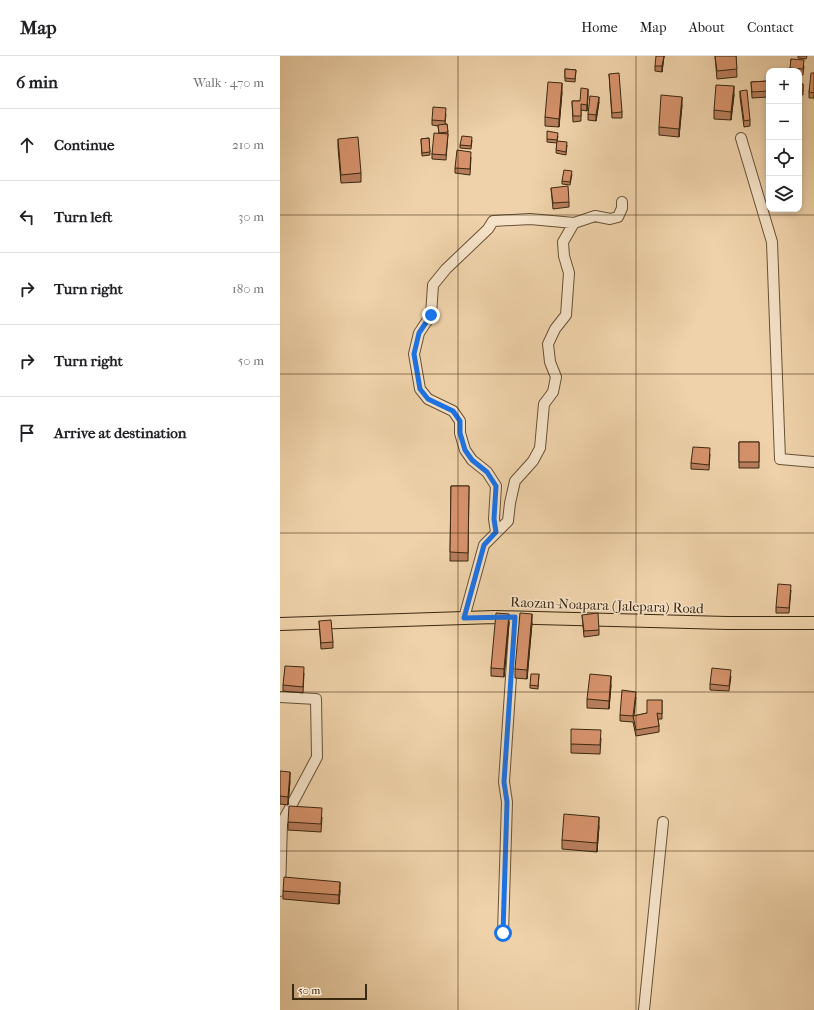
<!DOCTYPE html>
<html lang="en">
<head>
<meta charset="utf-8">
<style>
	body { margin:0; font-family:"IM FELL French Canon",serif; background:#f6f6f6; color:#202124 }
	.controls { position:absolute; right:12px; top:12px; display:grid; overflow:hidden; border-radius:8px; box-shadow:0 2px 6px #0003 }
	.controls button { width:36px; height:36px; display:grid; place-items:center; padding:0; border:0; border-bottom:1px solid #e0e0e0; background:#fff; color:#202124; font:20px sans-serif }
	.scale { position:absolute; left:12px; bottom:10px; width:75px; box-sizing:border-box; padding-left:4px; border:2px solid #3a2810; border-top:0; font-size:11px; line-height:14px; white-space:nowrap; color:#3a2810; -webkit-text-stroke:3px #f5e2c8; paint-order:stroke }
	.stop { position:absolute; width:12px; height:12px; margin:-9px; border:3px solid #1a73e8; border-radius:50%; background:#fff }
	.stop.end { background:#1a73e8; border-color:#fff; box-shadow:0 1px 4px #0008 }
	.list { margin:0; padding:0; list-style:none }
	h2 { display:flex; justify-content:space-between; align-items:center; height:52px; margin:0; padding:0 16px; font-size:17px }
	h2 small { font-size:13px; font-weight:400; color:#757577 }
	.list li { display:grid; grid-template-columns:26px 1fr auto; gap:12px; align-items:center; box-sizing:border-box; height:72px; padding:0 16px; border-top:1px solid #e0e0e0 }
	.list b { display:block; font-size:15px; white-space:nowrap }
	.list em { font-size:13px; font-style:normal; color:#757577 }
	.icon { flex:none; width:22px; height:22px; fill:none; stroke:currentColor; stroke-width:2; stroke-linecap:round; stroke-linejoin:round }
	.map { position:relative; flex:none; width:534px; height:954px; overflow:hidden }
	header { display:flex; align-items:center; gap:24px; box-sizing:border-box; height:56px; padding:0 20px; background:#fff; border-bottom:1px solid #e0e0e0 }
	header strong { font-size:19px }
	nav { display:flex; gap:22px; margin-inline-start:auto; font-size:14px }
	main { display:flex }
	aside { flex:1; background:#fff }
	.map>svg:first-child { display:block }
</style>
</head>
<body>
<header>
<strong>Map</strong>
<nav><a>Home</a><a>Map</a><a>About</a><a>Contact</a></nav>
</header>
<main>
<aside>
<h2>6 min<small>Walk · 470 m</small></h2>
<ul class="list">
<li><svg class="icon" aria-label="ahead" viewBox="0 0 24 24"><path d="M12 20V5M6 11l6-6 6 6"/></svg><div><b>Continue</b></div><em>210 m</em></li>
<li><svg class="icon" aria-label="left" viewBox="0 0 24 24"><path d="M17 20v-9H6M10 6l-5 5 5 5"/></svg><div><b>Turn left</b></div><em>30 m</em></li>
<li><svg class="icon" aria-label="right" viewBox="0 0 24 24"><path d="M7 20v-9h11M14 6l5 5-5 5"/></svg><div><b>Turn right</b></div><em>180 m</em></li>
<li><svg class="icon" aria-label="right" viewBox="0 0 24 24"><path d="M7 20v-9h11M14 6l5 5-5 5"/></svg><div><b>Turn right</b></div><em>50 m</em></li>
<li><svg class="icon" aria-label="arrive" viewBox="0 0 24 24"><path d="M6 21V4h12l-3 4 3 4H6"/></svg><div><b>Arrive at destination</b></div></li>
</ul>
</aside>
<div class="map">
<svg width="534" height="954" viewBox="0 0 534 954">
	<rect width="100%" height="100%" fill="#efd2aa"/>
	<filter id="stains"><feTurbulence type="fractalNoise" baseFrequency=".005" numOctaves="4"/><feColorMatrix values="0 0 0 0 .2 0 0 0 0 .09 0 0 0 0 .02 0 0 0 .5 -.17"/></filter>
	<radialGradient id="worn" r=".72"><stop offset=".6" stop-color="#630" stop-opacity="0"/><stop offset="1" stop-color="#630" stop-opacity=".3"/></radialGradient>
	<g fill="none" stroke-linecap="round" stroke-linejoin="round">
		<defs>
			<path id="minor" d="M461 82 492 186 500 403 534 406
				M216 476 214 463 216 430 207 416 192 404 185 394 180 377V365L173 355 148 343 140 333 134 298 139 277 151 259 153 229 166 213 208 173 213 165 250 163 294 167 315 160 330 163 338 161 342 152V146
				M184 562 204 489 228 465 230 447 235 425 253 405 260 392 264 348 273 336 276 321 270 306 268 288 275 273 286 259 289 217 284 200 283 186 294 167
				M0 641 36 643 37 701 2 767 0 835
				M223 877 227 746 224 726 235 561
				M364 954 383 766"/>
			<path id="major" d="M0 568 215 561 447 567H534"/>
		</defs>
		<use href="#minor" stroke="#675236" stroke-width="12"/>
		<use href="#major" stroke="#3a2810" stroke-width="14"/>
		<use href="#minor" stroke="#f5e2c8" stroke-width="10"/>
		<use href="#major" stroke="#efd2aa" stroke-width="12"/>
	</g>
	<path fill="#b87e5d" stroke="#3a2810" d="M384 0 382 16 375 15V10Z
		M435 0H456L457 21 437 23Z
		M518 0H527L526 3 518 2Z
		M511 3 524 10 523 19H520V28H523V39H519V15H510Z
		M285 13 296 14 295 26 285 25Z
		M534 17V42H529V36Z
		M329 18 342 56V62H332Z
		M489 25V41L472 42 471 26Z
		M460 35 470 64V70L464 71 460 41Z
		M282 36 279 71 265 70V61Z
		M308 39 307 55 301 54V65L293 66 292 45H300Z
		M454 39 451 64 434 63V54Z
		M319 46 316 65 308 64V58Z
		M402 49 399 81 379 79V71Z
		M166 58 165 68H167L168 78 166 104 152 103V98L159 77 158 70 152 69V64Z
		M278 80 277 85 287 89 286 99 276 97 277 87 267 86V83Z
		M149 82 150 99 142 100 141 83Z
		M58 83 81 117V126L61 127 58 91Z
		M192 84 191 93 180 92V89Z
		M191 101 190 119 175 117V112Z
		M292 118 290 129 282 128V125Z
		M271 132 289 146V151L273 153Z
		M459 386H479V412H459Z
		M430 398 429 414 411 413V407Z
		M171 430H189L188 505H170Z
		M511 534 509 557H496V551Z
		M302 559 319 574V579L304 581Z
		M39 565 53 586V592L41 593Z
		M229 566 224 621 211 620V612Z
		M252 567 247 623 235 622V613Z
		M24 617 23 637 3 635V629Z
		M259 618 258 633 250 632V629Z
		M451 620 449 635 430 634V628Z
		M331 629 329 653 307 652V643Z
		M356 641 354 660 367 657 382 644V663H378L379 670V676L356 680 353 666 340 665V659Z
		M321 682 320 698 291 697V688Z
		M0 715 10 725 8 749 0 748Z
		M42 761 41 776 8 774V766Z
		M319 770 317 796 282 793V784Z
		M60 834 59 848 3 843V835Z"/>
	<path fill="#96664c" stroke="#3a2810" d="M384 0 382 16V10Z
		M282 27V36L279 71V63Z
		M454 30V39L451 64V56Z
		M308 33V39L307 55V49Z
		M319 41V46L316 65V59Z
		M402 41V49L399 81V73Z
		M229 558V566L224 621V613Z
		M252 558V567L247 623V614Z
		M331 620V629L329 653V645Z
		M10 716V725L8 749V741Z
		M319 761V770L317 796V787Z
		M60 826V834L59 848V839Z"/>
	<path fill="#d6926c" stroke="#3a2810" d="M376 0H384L382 10H375Z
		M435 0H456L457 13 437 15Z
		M511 3 524 4 523 13 510 12Z
		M285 13 296 14 295 23 285 22Z
		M339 17 342 56 332 57 329 18Z
		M531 17H534V37L529 36Z
		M519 19H520V26H519Z
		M489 25V35L472 36 471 26Z
		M268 26 282 27 279 63 265 61Z
		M519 28H523V36H519Z
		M436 29 454 30 451 56 434 54Z
		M301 32 308 33 307 49 301 48V60H293L292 45H300Z
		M467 34 470 64 464 65 460 35Z
		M381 39 402 41 399 73 379 71Z
		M310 40 319 41 316 59 308 58Z
		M153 51 166 52 165 65 152 64Z
		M167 68 168 76 159 77 158 69Z
		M267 75 278 77 277 84 267 83Z
		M154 77 168 78 166 99 152 98Z
		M182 80 192 81 191 90 180 89Z
		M78 81 81 117 61 119 58 83Z
		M149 82 150 96 142 97 141 83Z
		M277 85 287 86 286 96 276 94Z
		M177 94 191 96 190 113 175 112Z
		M284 114 292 115 290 126 282 125Z
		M288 130 289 146 273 147 271 132Z
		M459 386H479V406H459Z
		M413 391 430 392 429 409 411 407Z
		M171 430H189L188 497 170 496Z
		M498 528 511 529 509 552 496 551Z
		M216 557 229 558 224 613 211 612Z
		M240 557 252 558 247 614 235 613Z
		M318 557 319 574 304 575 302 559Z
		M51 564 53 586 41 587 39 565Z
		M5 610 24 611 23 631 3 629Z
		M432 612 451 614 449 630 430 628Z
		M251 618H259L258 630 250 629Z
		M310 618 331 620 329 645 307 643Z
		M342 634 356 636 353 660 340 659Z
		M367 644H382V658L377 657 379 670 356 674 353 660 367 657Z
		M291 673 321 674 320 689 291 688Z
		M0 715 10 716 8 741 0 740Z
		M9 750 42 752 41 768 8 766Z
		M284 758 319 761 317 787 282 784Z
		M4 821 60 826 59 839 3 835Z"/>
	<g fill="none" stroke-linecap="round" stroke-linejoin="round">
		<path stroke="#1a73e8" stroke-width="5" d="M151 259 139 277 134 298 140 333 148 343 173 355 180 365V377L185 394 192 404 207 416 216 430 214 463 216 476 204 489 184 562 235 561 224 726 227 746 223 877"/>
	</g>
	<path fill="none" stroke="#3a2810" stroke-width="1" stroke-opacity="0.55" d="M178 0V954M356 0V954M0 159H534M0 318H534M0 477H534M0 636H534M0 795H534"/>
	<g text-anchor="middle" stroke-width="3" stroke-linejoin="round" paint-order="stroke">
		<g font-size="14" fill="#3a2810" stroke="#f5e2c8">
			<text transform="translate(327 549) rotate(2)" y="5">Raozan-Noapara (Jalepara) Road</text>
		</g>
	</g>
	<rect width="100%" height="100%" filter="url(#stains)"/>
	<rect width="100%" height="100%" fill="url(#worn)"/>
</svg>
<div class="controls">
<button>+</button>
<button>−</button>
<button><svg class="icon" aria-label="locate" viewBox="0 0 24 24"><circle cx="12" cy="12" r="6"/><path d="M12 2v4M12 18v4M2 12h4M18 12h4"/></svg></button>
<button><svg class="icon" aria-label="layers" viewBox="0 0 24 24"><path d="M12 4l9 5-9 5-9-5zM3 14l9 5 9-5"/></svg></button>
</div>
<div class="scale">50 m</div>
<div class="stop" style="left:223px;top:877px"></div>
<div class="stop end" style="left:151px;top:259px"></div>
</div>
</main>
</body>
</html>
